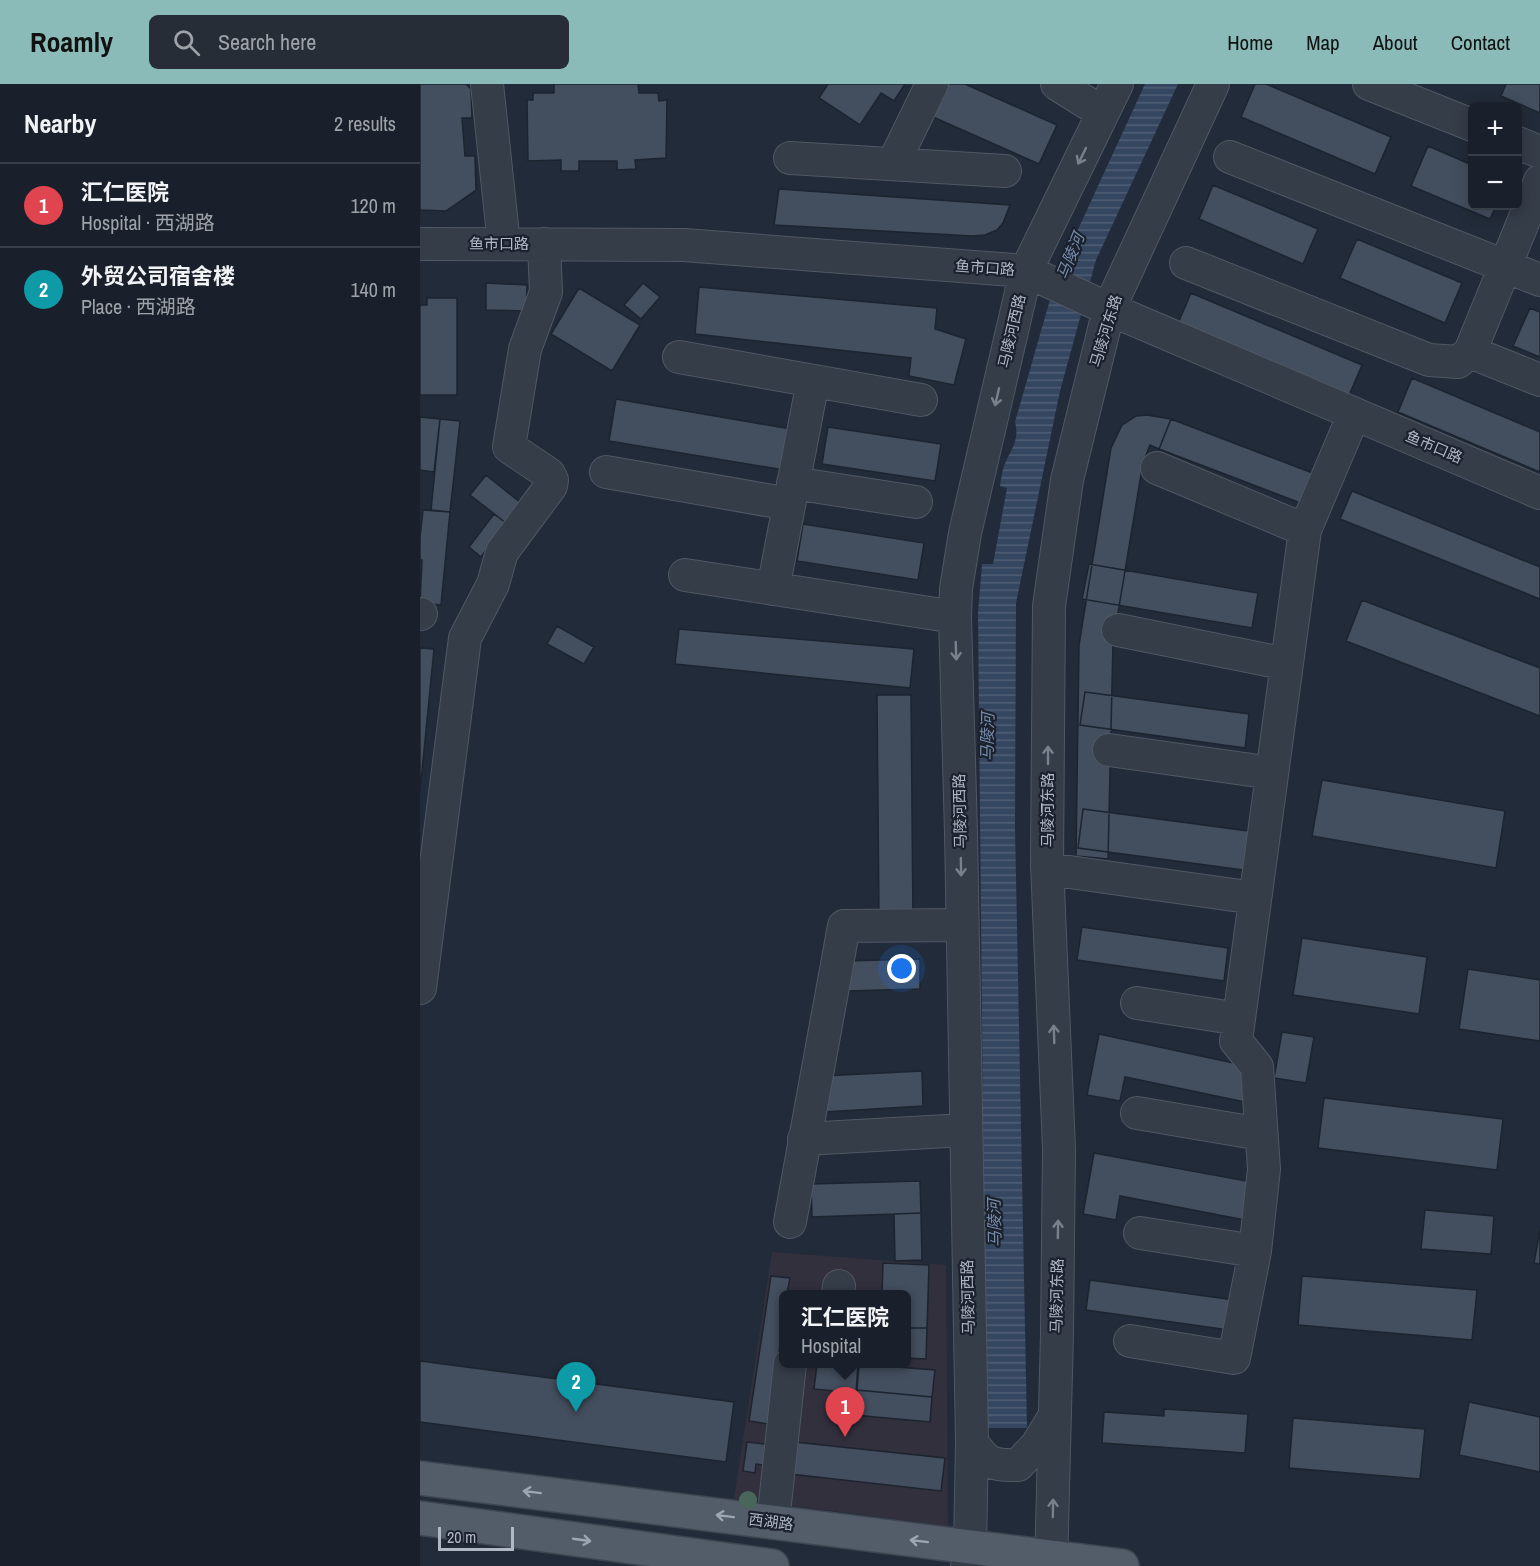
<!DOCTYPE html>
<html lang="en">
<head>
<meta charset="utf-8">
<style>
	body { margin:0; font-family:"Archivo Narrow","Noto Sans SC",sans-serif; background:#272d37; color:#f1f3f6 }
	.controls { position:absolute; right:18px; top:18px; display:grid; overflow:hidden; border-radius:9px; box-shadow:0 3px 15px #0003 }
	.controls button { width:54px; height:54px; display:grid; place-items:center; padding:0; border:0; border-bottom:2px solid #383e47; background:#1a202b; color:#f1f3f6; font:30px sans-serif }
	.scale { position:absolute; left:18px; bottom:15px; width:76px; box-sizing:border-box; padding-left:6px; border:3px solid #b0b8c5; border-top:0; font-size:16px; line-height:21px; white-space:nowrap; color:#b0b8c5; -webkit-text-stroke:4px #1b222e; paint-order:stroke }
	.you { position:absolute; left:482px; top:885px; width:21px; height:21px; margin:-15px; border:4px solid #fff; border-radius:50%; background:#1a73e8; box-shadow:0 0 0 9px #1a73e833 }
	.badge { display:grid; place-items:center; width:39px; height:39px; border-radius:50%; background:#8bbbb9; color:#fff; font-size:20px; font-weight:700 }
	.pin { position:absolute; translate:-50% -50px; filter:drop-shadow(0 2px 3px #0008) }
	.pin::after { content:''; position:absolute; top:32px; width:21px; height:18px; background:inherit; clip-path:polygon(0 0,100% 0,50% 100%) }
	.popup { position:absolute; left:359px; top:1206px; width:132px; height:78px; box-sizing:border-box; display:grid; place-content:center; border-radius:9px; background:#1a202b; filter:drop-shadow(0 2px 4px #0005); font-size:20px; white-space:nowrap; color:#9fa3a9 }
	.popup b { font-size:22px; color:#f1f3f6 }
	.popup::after { content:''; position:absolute; left:50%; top:100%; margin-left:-12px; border:12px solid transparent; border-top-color:#1a202b }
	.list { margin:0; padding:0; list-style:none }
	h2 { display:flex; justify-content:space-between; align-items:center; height:78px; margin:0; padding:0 24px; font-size:26px }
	h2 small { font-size:20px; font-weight:400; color:#9fa3a9 }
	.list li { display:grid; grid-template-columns:39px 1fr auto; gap:18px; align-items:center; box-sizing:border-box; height:84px; padding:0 24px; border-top:2px solid #383e47 }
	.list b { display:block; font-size:22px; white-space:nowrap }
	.list p { margin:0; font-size:20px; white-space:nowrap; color:#9fa3a9 }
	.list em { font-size:20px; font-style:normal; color:#9fa3a9 }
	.icon { flex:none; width:33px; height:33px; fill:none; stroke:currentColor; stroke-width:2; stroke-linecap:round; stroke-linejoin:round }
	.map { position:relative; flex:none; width:1120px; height:1482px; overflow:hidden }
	header { display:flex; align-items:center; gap:36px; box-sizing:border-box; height:84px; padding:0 30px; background:#8bbbb9; color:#111 }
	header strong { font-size:28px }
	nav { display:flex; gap:33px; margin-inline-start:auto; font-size:21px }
	.search { width:420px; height:54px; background:#272d37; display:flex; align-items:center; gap:15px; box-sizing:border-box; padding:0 21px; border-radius:9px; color:#9fa3a9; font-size:22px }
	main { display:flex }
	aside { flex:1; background:#1a202b }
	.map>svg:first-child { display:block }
</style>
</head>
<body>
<header>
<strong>Roamly</strong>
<div class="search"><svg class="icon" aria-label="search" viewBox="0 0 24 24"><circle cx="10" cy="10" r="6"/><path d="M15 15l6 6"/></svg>Search here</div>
<nav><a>Home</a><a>Map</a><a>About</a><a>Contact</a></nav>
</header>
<main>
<aside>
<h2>Nearby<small>2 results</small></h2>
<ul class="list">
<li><span class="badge" style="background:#e0444e">1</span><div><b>汇仁医院</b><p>Hospital · 西湖路</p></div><em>120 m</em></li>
<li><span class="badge" style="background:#0f9aa8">2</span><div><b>外贸公司宿舍楼</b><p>Place · 西湖路</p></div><em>140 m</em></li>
</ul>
</aside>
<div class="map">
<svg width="1120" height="1482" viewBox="0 0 1120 1482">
	<defs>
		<pattern id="water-rules" width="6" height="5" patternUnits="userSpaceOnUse" patternTransform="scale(1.5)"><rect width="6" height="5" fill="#354660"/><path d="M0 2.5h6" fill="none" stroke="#505f75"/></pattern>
	</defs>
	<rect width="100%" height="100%" fill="#222b39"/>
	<path fill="#32303d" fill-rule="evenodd" d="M352 1168 526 1181 528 1442 314 1414ZM364 1210H486V1280H364Z"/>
	<path fill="url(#water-rules)" d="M725 0H758L676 176 640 307 596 519 595 743 607 1344H566L558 529 562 480H573L587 404 580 402C581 395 582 388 584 382 590 366 600 358 595 338L637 191Z"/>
	<path fill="#434e5e" stroke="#1c2430" stroke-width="1.5" d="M0 0H46L51 5 52 34H42L45 72H55L56 106 26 127 0 126Z
		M134 0H218L219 9H238L239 17 247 16 246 74 215 76 216 85 197 86V77H159V87H141V76L108 77 107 16H113V9H134Z
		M408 0H485L474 17 461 9 440 41 399 14Z
		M528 0H545L637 41 619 80 513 33Z
		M835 0H846L971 53 955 90 821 33Z
		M1086 0H1120V29L1081 12Z
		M1008 62 1052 81V122H1076L1070 135 991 102Z
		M793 101 898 145 883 180 779 135Z
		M359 105 590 121 583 139 577 146 565 151 552 152 354 141Z
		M937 155 1042 199 1025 239 920 194Z
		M66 199 107 201 106 227 66 226Z
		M223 199 240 213 221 235 204 221Z
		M279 203 517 224 515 245 546 255 534 301 489 292 491 274 275 250Z
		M159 204 220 241 192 287 131 250Z
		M771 209 942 281 927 316 756 244Z
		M7 214H37V311H0V221H7Z
		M1110 224 1120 228V273L1093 262Z
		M992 294 1120 348V388L978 328Z
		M196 315 371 345 364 386 189 357Z
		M727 331 751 335 739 365 730 361 723 379 693 559 688 775 656 772 659 561 691 364 702 341 716 332Z
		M0 333 20 335 14 388 0 386Z
		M20 335 40 337 30 428 11 426Z
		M751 335 895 390 883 420 739 365Z
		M408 343 521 360 515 397 402 380Z
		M66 391 101 419 86 439 50 411Z
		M932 407 1120 483V515L920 435Z
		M3 426 30 428 21 521 0 519 2 476H0V453Z
		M74 430 86 439 61 473 49 463Z
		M383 440 504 459 498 496 377 477Z
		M669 480 838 509 832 544 662 515Z
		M942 516 1120 584V632L926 557Z
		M137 542 174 563 164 580 127 560Z
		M259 545 494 565 490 604 255 580Z
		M0 564 14 565 0 708Z
		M665 608 829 630 825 664 660 641Z
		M457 611H491L493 836H459Z
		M902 696 1085 727 1076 784 892 752Z
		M663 725 836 748 831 787 658 764Z
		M662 843 808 864 804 897 657 876Z
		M882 854 1007 873 999 930 873 911Z
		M500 875V905L426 907 425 877Z
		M1048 885 1120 896V957L1039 945Z
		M862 948 894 953 886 999 854 994Z
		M679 950 832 983 825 1018 705 993 700 1017 667 1011Z
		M502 987 503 1022 404 1028 402 992Z
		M904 1014 1083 1035 1077 1086 898 1064Z
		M674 1069 832 1098 825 1136 700 1112 696 1136 663 1130Z
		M500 1097 501 1129 392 1133 391 1100Z
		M1005 1126 1074 1132 1071 1170 1001 1165Z
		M501 1129 502 1176 475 1177 474 1130Z
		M1120 1146V1180L1114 1179Z
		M463 1179 509 1181 507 1244H486V1210H462Z
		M351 1192 370 1194 367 1210H364V1235L348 1340 329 1337Z
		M882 1192 1057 1206 1052 1256 878 1241Z
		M670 1196 814 1216 809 1246 666 1226Z
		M486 1244H507L506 1275 486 1274Z
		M0 1277 314 1318 306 1378 0 1338Z
		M397 1280H438L436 1309 394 1305Z
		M439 1280 515 1286 512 1313 437 1306Z
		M437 1306 512 1313 510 1338 434 1331Z
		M1049 1318 1120 1333V1388L1039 1371Z
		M744 1325 828 1330 825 1369 682 1359 684 1328 744 1332Z
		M873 1334 1005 1345 1000 1395 869 1384Z
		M327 1358 352 1361 350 1382 336 1380 335 1389 323 1387Z
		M374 1358 525 1374 521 1407 370 1390Z"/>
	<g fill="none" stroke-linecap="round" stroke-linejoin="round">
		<defs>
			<path id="minor" d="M67 0 84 160
				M637 0 683 29
				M949 0 1052 41
				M1098 59 1120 68
				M810 73 1120 196
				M370 74 585 87
				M473 80 512 0
				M1120 97 1050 268 1120 296
				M0 160 264 161 606 187 689 225 1120 409
				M766 179 1009 276 1038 278 1050 268
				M259 273 501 316
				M737 384 885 446
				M186 388 369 420
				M373 399 496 418
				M265 491 535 533
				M353 505 393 297
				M0 530H1
				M698 546 867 580
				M689 666 852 689
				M628 785 835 814
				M0 904 45 554 73 500 82 468 131 402 132 396 129 390 89 363 105 265 126 208 124 160
				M717 919 819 935
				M717 1029 841 1050
				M384 1055 545 1046
				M370 1138 424 842 542 841
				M720 1149 835 1167
				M418 1210 419 1202
				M710 1257 814 1274 835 1167 844 1085 837 983 816 957 885 446 934 330
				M552 1358C566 1379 572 1382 598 1381L617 1361 635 1331
				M353 1438 370 1280
				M547 1482 550 1463 552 1358 541 749 535 533 536 505 545 449 606 187 697 0
				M631 1482 637 1250 639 1065 627 780 629 522 647 396 689 225 793 0"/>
			<path id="major" d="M0 1394 702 1482
				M0 1434 352 1482"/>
		</defs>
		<use href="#minor" stroke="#505864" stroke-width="34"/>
		<use href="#major" stroke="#3e4652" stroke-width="36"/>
		<use href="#minor" stroke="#353d49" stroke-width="32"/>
		<use href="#major" stroke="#535c69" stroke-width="33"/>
	</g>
	<circle fill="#486659" cx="328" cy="1416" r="9"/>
	<defs><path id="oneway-shaft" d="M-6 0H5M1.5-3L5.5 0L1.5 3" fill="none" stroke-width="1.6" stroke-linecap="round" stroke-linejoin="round" transform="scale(1.5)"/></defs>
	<g stroke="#79818d">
		<use href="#oneway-shaft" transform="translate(662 72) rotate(116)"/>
		<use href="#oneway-shaft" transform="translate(577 313) rotate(103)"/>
		<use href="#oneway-shaft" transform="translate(536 567) rotate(88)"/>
		<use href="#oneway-shaft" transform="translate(628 671) rotate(-90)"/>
		<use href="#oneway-shaft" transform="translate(541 783) rotate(89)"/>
		<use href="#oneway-shaft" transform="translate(634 950) rotate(-92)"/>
		<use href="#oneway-shaft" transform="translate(638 1145) rotate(-89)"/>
		<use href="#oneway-shaft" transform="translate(633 1424) rotate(-89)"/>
	</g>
	<g stroke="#9da6b3">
		<use href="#oneway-shaft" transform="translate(112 1408) rotate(-173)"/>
		<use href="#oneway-shaft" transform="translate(305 1432) rotate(-173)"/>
		<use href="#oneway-shaft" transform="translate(162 1456) rotate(8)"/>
		<use href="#oneway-shaft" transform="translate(499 1457) rotate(-173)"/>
	</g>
	<g text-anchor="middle" stroke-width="4.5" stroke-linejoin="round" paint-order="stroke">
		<g font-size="15" fill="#b0b8c5" stroke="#1b222e">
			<text x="79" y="165">鱼市口路</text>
			<text transform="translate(565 184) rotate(4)" y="5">鱼市口路</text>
			<text transform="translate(592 247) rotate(-77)" y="5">马陵河西路</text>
			<text transform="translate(686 247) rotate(-73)" y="5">马陵河东路</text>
			<text transform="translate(1014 363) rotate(23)" y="5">鱼市口路</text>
			<text transform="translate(628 726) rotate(-90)" y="5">马陵河东路</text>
			<text transform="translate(540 727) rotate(-91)" y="5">马陵河西路</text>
			<text transform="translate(637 1212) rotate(-89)" y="5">马陵河东路</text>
			<text transform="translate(548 1213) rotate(-91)" y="5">马陵河西路</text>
			<text transform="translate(351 1438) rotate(7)" y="5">西湖路</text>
		</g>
		<g font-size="16" font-style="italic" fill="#788ead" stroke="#1b222e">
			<text transform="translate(650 172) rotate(-68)" y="6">马陵河</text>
			<text transform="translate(567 653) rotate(-89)" y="6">马陵河</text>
			<text transform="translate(574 1139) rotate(-91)" y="6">马陵河</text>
		</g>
	</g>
</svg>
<div class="controls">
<button>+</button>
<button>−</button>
</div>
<div class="scale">20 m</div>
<div class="you"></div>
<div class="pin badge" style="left:425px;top:1353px;background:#e0444e">1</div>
<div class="popup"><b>汇仁医院</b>Hospital</div>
<div class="pin badge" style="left:156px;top:1328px;background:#0f9aa8">2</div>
</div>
</main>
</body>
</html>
